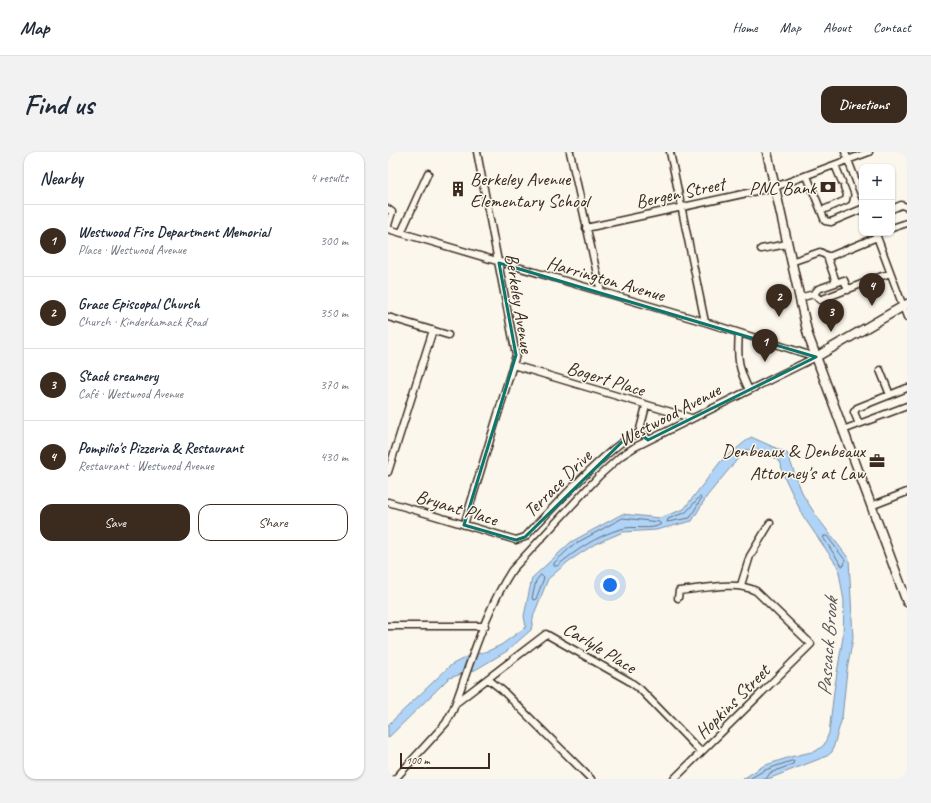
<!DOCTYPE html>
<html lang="en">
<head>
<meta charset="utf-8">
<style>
	body { margin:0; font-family:Caveat,sans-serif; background:#f2f2f3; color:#1f2937 }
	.controls { position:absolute; right:12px; top:12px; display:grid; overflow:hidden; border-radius:8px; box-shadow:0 1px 3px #0004 }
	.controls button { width:36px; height:36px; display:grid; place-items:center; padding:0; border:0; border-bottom:1px solid #e0e1e3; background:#fff; color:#1f2937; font:20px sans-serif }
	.scale { position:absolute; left:12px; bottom:10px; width:90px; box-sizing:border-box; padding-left:4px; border:2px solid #3b2a1e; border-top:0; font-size:11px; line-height:14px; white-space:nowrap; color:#3b2a1e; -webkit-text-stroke:3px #fbf7ec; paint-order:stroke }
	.you { position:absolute; left:222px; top:433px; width:14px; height:14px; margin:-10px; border:3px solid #fff; border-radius:50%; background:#1a73e8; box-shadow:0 0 0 6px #1a73e833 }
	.badge { display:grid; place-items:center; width:26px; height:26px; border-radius:50%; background:#3b2a1e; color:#fff; font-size:13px; font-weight:700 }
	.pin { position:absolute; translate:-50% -33px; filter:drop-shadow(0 1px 2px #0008) }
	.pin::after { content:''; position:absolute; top:21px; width:14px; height:12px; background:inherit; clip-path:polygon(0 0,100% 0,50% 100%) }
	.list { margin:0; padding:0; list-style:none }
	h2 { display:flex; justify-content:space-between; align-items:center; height:52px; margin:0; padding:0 16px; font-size:17px }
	h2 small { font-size:13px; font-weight:400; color:#747a83 }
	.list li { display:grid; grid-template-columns:26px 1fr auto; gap:12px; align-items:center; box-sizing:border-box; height:72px; padding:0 16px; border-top:1px solid #e0e1e3 }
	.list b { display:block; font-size:15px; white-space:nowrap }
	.list p { margin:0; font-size:13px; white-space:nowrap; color:#747a83 }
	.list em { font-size:13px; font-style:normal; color:#747a83 }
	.actions { display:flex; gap:8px; padding:12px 16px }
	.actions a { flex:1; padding:9px 0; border:1px solid #3b2a1e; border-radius:12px; text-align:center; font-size:14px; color:#3b2a1e }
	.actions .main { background:#3b2a1e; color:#fff }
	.map { position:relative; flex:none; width:519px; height:627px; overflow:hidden; border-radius:12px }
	header { display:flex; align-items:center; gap:24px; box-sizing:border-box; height:56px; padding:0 20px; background:#fff; border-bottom:1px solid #e0e1e3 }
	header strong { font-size:19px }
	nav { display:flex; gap:22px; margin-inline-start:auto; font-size:14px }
	.intro { display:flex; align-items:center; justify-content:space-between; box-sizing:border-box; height:96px; padding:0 24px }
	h1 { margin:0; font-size:28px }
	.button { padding:10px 18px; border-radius:12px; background:#3b2a1e; color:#fff; font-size:14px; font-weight:700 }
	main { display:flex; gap:24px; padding:0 24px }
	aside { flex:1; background:#fff; border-radius:12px; box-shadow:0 1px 3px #0004 }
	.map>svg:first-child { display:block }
</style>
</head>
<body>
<header>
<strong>Map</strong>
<nav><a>Home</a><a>Map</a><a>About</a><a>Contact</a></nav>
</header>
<div class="intro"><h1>Find us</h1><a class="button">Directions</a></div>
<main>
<aside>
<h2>Nearby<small>4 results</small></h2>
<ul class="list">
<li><span class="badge">1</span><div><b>Westwood Fire Department Memorial</b><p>Place · Westwood Avenue</p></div><em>300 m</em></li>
<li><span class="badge">2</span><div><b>Grace Episcopal Church</b><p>Church · Kinderkamack Road</p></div><em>350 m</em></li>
<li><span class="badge">3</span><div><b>Stack creamery</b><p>Café · Westwood Avenue</p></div><em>370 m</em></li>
<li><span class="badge">4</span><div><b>Pompilio's Pizzeria &amp; Restaurant</b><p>Restaurant · Westwood Avenue</p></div><em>430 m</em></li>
</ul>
<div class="actions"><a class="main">Save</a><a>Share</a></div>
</aside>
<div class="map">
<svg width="519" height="627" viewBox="0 0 519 627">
	<rect width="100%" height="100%" fill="#fbf7ec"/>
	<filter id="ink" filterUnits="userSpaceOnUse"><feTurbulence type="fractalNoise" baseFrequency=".025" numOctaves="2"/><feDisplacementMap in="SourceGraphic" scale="8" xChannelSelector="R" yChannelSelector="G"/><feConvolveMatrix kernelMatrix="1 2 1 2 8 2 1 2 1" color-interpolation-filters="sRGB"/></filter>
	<g filter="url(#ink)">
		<path fill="#afd4f8" stroke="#8190a1" d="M363 285 399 301 415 343 429 365 461 407 465 486 459 518 454 566 444 600 439 604 380 627H355L375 614 402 605 428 599 436 593 441 581 446 539 455 485 456 449 450 415 415 364 394 320 393 311C379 299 375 297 357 298L319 344 304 369 268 378 235 380 207 392 181 409 160 427 146 462 143 478 119 499 87 518 61 526 0 586V573L63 513 80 504 100 499 113 493 138 475 136 464 144 426 183 390 234 362 272 366 296 357 333 309Z"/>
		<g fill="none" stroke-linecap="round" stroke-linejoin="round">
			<path stroke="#696e75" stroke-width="1" d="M312 345 313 347 302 366 279 370 280 367 298 360Z
				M235 366 271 370 273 372C264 379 245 373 233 377 210 383 187 399 169 414H166V411L185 393Z
				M436 384H439L457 408 456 414H454L436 387Z
				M153 423 156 426 148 447 145 448 144 446 148 429Z
				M361 627 377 618 403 609H406L405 612 382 621 378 627"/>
			<defs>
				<path id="minor" d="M182 0 213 140
					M282 0 317 170
					M457 0 474 45
					M447 13 454 30
					M419 24 437 69 443 70 474 57
					M0 57 4 60 0 73
					M504 57 513 53 519 55
					M433 59 458 48 459 43 456 35
					M198 76 387 35 481 0
					M504 76 519 71
					M0 77 317 170 428 205
					M13 81 40 21
					M488 82 519 165
					M373 97 399 92
					M439 104 448 130
					M403 110 432 100 439 104H443L489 85
					M426 142 432 148 502 121
					M411 146 426 142 430 137 456 128 460 138
					M0 165 60 183
					M351 181C349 205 350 216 361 238
					M125 213 303 266
					M492 218 502 243
					M471 272 466 260 469 256 519 236
					M455 278 519 254
					M251 281 258 254
					M0 320 45 178
					M0 350 128 388 137 385C155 366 231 283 250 282 255 281 258 284 260 288
					M483 354 519 340
					M76 373 128 203 89 0
					M353 433 362 404 382 371
					M0 474H97
					M100 527 114 538 203 627
					M68 551 158 482 241 529 252 537 313 600
					M7 627 58 571 65 558C82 513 97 459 124 418L211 324 233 304 247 295 428 205
					M286 627 423 492 368 439C348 428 313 437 291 439L290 446"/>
				<path id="major" d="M379 0 420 183 519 450
					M428 205 519 152"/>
			</defs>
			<use href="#minor" stroke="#3b2a1e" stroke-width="9"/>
			<use href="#major" stroke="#3b2a1e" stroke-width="11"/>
			<use href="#minor" stroke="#fbf7ec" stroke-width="6"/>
			<use href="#major" stroke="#fbf7ec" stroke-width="8"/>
		</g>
	</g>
	<path fill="none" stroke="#0f766e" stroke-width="3" stroke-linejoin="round" d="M111 111 428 205 260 288 251 281 238 286 137 385 128 388 76 373 128 203Z"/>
	<defs>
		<symbol id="bank-bare" viewBox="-9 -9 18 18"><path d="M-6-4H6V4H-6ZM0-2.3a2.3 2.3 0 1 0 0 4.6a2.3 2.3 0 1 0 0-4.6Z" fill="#3b2a1e" stroke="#fbf7ec" stroke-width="2.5" paint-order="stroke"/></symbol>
		<symbol id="building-bare" viewBox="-9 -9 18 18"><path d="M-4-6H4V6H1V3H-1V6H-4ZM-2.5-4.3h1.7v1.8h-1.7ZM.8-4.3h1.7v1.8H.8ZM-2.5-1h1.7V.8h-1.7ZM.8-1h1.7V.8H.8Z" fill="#3b2a1e" stroke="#fbf7ec" stroke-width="2.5" paint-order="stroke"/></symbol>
		<symbol id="office-bare" viewBox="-9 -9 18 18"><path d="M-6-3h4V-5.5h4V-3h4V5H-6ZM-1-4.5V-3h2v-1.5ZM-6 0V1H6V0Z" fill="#3b2a1e" stroke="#fbf7ec" stroke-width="2.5" paint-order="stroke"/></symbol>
	</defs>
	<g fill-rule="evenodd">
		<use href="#bank-bare" x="429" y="24" width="22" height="22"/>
		<use href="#building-bare" x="59" y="26" width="22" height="22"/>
		<use href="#office-bare" x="478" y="298" width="22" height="22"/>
	</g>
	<g text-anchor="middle" stroke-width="3" stroke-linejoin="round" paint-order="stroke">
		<g font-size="19" fill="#3b2a1e" stroke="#fbf7ec" text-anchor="end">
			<text x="82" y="33" text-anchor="start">Berkeley Avenue<tspan x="82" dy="22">Elementary School</tspan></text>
			<text x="428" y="42">PNC Bank</text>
			<text x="477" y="305">Denbeaux &amp; Denbeaux<tspan x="477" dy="22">Attorney's at Law</tspan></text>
		</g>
		<g font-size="19" fill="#3b2a1e" stroke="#fbf7ec">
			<text transform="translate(292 40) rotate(-12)" y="7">Bergen Street</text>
			<text transform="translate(218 126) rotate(16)" y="7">Harrington Avenue</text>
			<text transform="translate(132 151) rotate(81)" y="7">Berkeley Avenue</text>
			<text transform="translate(218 226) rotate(17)" y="7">Bogert Place</text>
			<text transform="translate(281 262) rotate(-28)" y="7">Westwood Avenue</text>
			<text transform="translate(169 331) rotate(-45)" y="7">Terrace Drive</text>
			<text transform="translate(69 355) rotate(17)" y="7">Bryant Place</text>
			<text transform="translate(212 495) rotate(31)" y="7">Carlyle Place</text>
			<text transform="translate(344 549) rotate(-45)" y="7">Hopkins Street</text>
		</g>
		<g font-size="20" font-style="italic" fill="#585454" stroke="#fbf7ec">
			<text transform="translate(439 495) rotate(-86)" y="7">Pascack Brook</text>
		</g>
	</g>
</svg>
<div class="controls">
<button>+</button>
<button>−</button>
</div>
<div class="scale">100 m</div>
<div class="you"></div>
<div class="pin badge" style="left:377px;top:210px">1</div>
<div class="pin badge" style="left:391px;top:165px">2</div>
<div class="pin badge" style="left:443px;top:180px">3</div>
<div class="pin badge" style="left:484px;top:154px">4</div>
</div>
</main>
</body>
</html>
